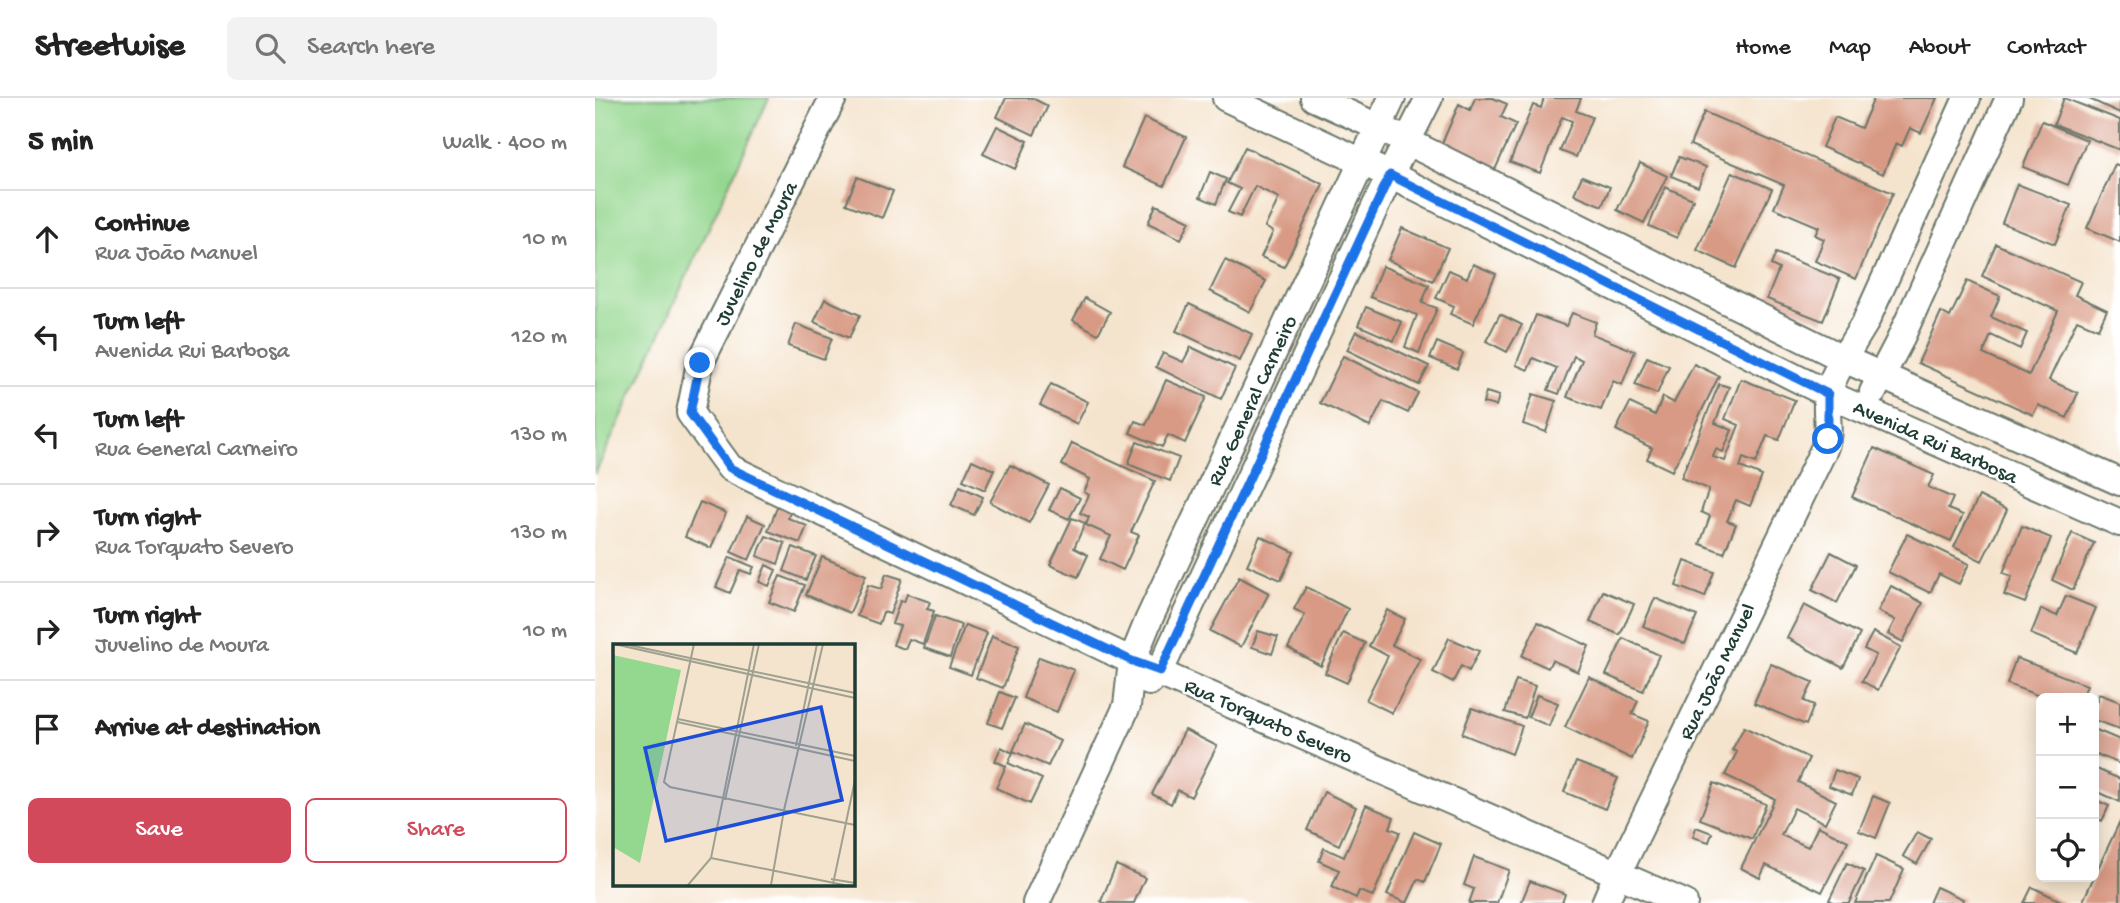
<!DOCTYPE html>
<html lang="en">
<head>
<meta charset="utf-8">
<style>
	body { margin:0; font-family:"Gochi Hand",sans-serif; background:#f2f2f2; color:#222 }
	.controls { position:absolute; right:21px; bottom:21px; display:grid; overflow:hidden; border-radius:10px; box-shadow:0 4px 18px #0003 }
	.controls button { width:63px; height:63px; display:grid; place-items:center; padding:0; border:0; border-bottom:2px solid #e0e0e0; background:#fff; color:#222; font:35px sans-serif }
	.stop { position:absolute; width:21px; height:21px; margin:-16px; border:5px solid #1a73e8; border-radius:50%; background:#fff }
	.stop.end { background:#1a73e8; border-color:#fff; box-shadow:0 2px 7px #0008 }
	.list { margin:0; padding:0; list-style:none }
	h2 { display:flex; justify-content:space-between; align-items:center; height:91px; margin:0; padding:0 28px; font-size:30px }
	h2 small { font-size:23px; font-weight:400; color:#767676 }
	.list li { display:grid; grid-template-columns:46px 1fr auto; gap:21px; align-items:center; box-sizing:border-box; height:98px; padding:0 28px; border-top:2px solid #e0e0e0 }
	.list b { display:block; font-size:26px; white-space:nowrap }
	.list p { margin:0; font-size:23px; white-space:nowrap; color:#767676 }
	.list em { font-size:23px; font-style:normal; color:#767676 }
	.actions { display:flex; gap:14px; padding:21px 28px }
	.actions a { flex:1; padding:16px 0; border:2px solid #d1495b; border-radius:10px; text-align:center; font-size:24px; color:#d1495b }
	.actions .main { background:#d1495b; color:#fff }
	.icon { flex:none; width:38px; height:38px; fill:none; stroke:currentColor; stroke-width:2; stroke-linecap:round; stroke-linejoin:round }
	.map { position:relative; flex:none; width:1525px; height:805px; overflow:hidden }
	header { display:flex; align-items:center; gap:42px; box-sizing:border-box; height:98px; padding:0 35px; background:#fff; border-bottom:2px solid #e0e0e0 }
	header strong { font-size:33px }
	nav { display:flex; gap:38px; margin-inline-start:auto; font-size:24px }
	.search { width:490px; height:63px; background:#f2f2f2; display:flex; align-items:center; gap:18px; box-sizing:border-box; padding:0 24px; border-radius:10px; color:#767676; font-size:26px }
	main { display:flex }
	aside { flex:1; background:#fff }
	.map>svg:first-child { display:block }
</style>
</head>
<body>
<header>
<strong>Streetwise</strong>
<div class="search"><svg class="icon" aria-label="search" viewBox="0 0 24 24"><circle cx="10" cy="10" r="6"/><path d="M15 15l6 6"/></svg>Search here</div>
<nav><a>Home</a><a>Map</a><a>About</a><a>Contact</a></nav>
</header>
<main>
<aside>
<h2>5 min<small>Walk · 400 m</small></h2>
<ul class="list">
<li><svg class="icon" aria-label="ahead" viewBox="0 0 24 24"><path d="M12 20V5M6 11l6-6 6 6"/></svg><div><b>Continue</b><p>Rua João Manuel</p></div><em>10 m</em></li>
<li><svg class="icon" aria-label="left" viewBox="0 0 24 24"><path d="M17 20v-9H6M10 6l-5 5 5 5"/></svg><div><b>Turn left</b><p>Avenida Rui Barbosa</p></div><em>120 m</em></li>
<li><svg class="icon" aria-label="left" viewBox="0 0 24 24"><path d="M17 20v-9H6M10 6l-5 5 5 5"/></svg><div><b>Turn left</b><p>Rua General Carneiro</p></div><em>130 m</em></li>
<li><svg class="icon" aria-label="right" viewBox="0 0 24 24"><path d="M7 20v-9h11M14 6l5 5-5 5"/></svg><div><b>Turn right</b><p>Rua Torquato Severo</p></div><em>130 m</em></li>
<li><svg class="icon" aria-label="right" viewBox="0 0 24 24"><path d="M7 20v-9h11M14 6l5 5-5 5"/></svg><div><b>Turn right</b><p>Juvelino de Moura</p></div><em>10 m</em></li>
<li><svg class="icon" aria-label="arrive" viewBox="0 0 24 24"><path d="M6 21V4h12l-3 4 3 4H6"/></svg><div><b>Arrive at destination</b></div></li>
</ul>
<div class="actions"><a class="main">Save</a><a>Share</a></div>
</aside>
<div class="map">
<svg width="1525" height="805" viewBox="0 0 1525 805">
	<rect width="100%" height="100%" fill="#fff"/>
	<filter id="ink" filterUnits="userSpaceOnUse"><feTurbulence type="fractalNoise" baseFrequency=".0143" numOctaves="2"/><feDisplacementMap in="SourceGraphic" scale="14" xChannelSelector="R" yChannelSelector="G"/><feConvolveMatrix kernelMatrix="1 2 1 2 8 2 1 2 1" color-interpolation-filters="sRGB"/></filter>
	<filter id="wash" filterUnits="userSpaceOnUse"><feTurbulence type="fractalNoise" baseFrequency=".00686" numOctaves="4" result="noise"/><feDisplacementMap in="SourceGraphic" scale="28" xChannelSelector="R" yChannelSelector="G"/><feGaussianBlur stdDeviation="1.57" result="paint"/><feColorMatrix in="noise" values="0 0 0 0 0 0 0 0 0 0 0 0 0 0 0 0 0 1.4 0 .05"/><feComposite in="paint" operator="in"/></filter>
	<g filter="url(#wash)">
		<rect width="100%" height="100%" fill="#f5e4cd"/>
		<path fill="#94d78f" stroke="#5a8a62" stroke-width="2" d="M0 0H174L0 376Z"/>
		<g id="blocks">
			<path fill="#d89a84" d="M411 0H437L453 8 439 37 402 19Z
				M880 0H898L912 6 906 19 921 26 899 74 845 50 864 6 875 12Z
				M949 0H986L981 13 997 19 981 59 965 53 977 23 967 19 945 75 915 64 938 7 946 10Z
				M1279 0H1342L1326 35 1315 30 1307 48 1301 45 1288 76 1227 49 1240 19 1266 30Z
				M1469 0 1525 22V52L1459 26Z
				M1492 0H1525V15Z
				M1109 14 1298 95 1261 181 1220 163 1229 141 1220 137 1224 129 1179 110 1189 87 1095 47Z
				M549 20 591 39 569 88 527 69Z
				M1447 23 1492 42 1473 87 1428 69Z
				M402 28 433 43 420 71 388 56Z
				M650 49 728 86 689 169 666 159 678 134 670 129 684 100 660 88 645 119 633 114 645 91 632 85Z
				M1084 59 1111 69 1103 89 1076 78Z
				M1045 65 1072 78 1049 125 1022 112Z
				M1520 66 1525 68V144L1492 130Z
				M615 74 631 81 621 106 605 99Z
				M1137 74 1177 91 1141 170 1102 152Z
				M987 78 1015 89 1007 108 979 96Z
				M262 79 298 93 287 120 251 106Z
				M1422 86 1476 107 1460 146 1407 125Z
				M1070 89 1098 101 1082 140 1054 128Z
				M561 107 595 123 586 141 553 125Z
				M807 130 853 150 838 183 793 162Z
				M1401 146 1486 184 1480 197 1512 212 1503 231 1482 222 1454 282 1483 295 1472 320 1443 307 1438 317 1323 265 1346 214 1355 219 1372 183 1405 198 1396 219 1432 235 1425 251 1396 237 1388 256 1434 277 1463 213 1387 178Z
				M1181 155 1245 181 1228 223 1172 201 1184 171 1176 167Z
				M630 162 671 183 655 214 615 193Z
				M878 166 901 176 878 226 855 216 859 208 841 200 854 172 872 180Z
				M787 168 834 187 827 205 842 210 824 255 810 249 822 217 775 199Z
				M490 200 515 214 503 236 478 222Z
				M230 201 265 217 254 240 219 224Z
				M594 206 657 236 645 263 581 233Z
				M771 209 807 224 799 243 763 227Z
				M977 215 1001 224 997 236 1040 253 1027 287 1018 283 1006 312 972 299 987 262 979 258 964 296 953 292 962 270 938 260 933 272 921 267 941 217 971 228Z
				M905 216 927 227 912 254 891 243Z
				M201 226 237 240 229 261 193 248Z
				M761 233 834 268 824 287 752 252Z
				M842 244 868 255 862 271 835 260Z
				M596 249 640 270 626 301 561 269 568 255 588 264Z
				M748 258 823 295 813 315 788 303 775 329 725 305Z
				M1052 259 1074 268 1062 296 1040 287Z
				M1099 266 1124 278 1077 373 1052 361 1057 350 1021 332 1035 305 1060 317 1068 299 1079 305Z
				M1146 281 1200 302 1184 342 1172 338 1161 365 1148 360 1145 369 1167 378 1155 408 1141 402 1132 423 1141 426 1129 455 1105 446 1115 418 1106 414 1114 391 1086 380 1124 286 1134 289 1120 325 1137 332 1128 354 1121 351 1118 359 1130 363 1144 327 1130 321Z
				M571 282 611 299 590 345 573 337 567 349 535 335 540 323 551 327Z
				M456 286 493 304 482 326 445 307Z
				M891 294 904 298 901 308 888 305Z
				M938 296 961 303 951 334 928 326Z
				M542 344 584 360 575 383 533 366Z
				M477 345 560 383 536 434 544 437 528 472 505 461 516 438 491 427 494 419 485 415 494 397 489 394 495 381 467 367Z
				M1279 350 1339 377 1333 389 1358 400 1353 411 1368 417 1356 443 1257 399Z
				M377 362 399 372 390 392 368 382Z
				M415 367 454 387 434 425 395 404Z
				M365 388 388 399 379 417 356 407Z
				M465 390 485 400 474 421 454 412Z
				M1384 398 1412 412 1387 463 1359 449Z
				M105 404 131 415 116 450 90 439Z
				M183 407 196 412 193 420 212 428 205 445 173 433Z
				M152 418 170 426 154 462 136 454Z
				M477 420 490 425 479 450 493 457 483 479 455 467Z
				M1427 428 1456 440 1430 505 1409 497 1417 478 1408 475Z
				M1477 435 1499 445 1478 492 1457 482Z
				M1312 436 1374 466 1364 486 1344 476 1335 495 1293 474Z
				M171 438 190 445 183 466 162 458Z
				M665 438 699 454 686 482 652 467Z
				M198 449 221 458 211 482 189 473Z
				M1236 454 1261 467 1242 505 1217 492Z
				M135 459 159 469 156 476 145 472 135 495 121 489Z
				M227 459 271 477 255 515 211 497Z
				M1090 463 1119 474 1110 499 1081 488Z
				M171 467 181 472 174 488 164 484Z
				M291 476 307 481 295 516 288 514 284 526 262 518 273 487 286 491Z
				M185 478 210 487 199 514 174 504Z
				M644 479 674 495 646 549 615 533Z
				M1296 488 1328 505 1308 544 1293 536 1300 522 1283 513Z
				M711 489 753 511 726 568 693 550 710 517 699 511Z
				M1008 493 1039 506 1025 537 995 524Z
				M312 496 335 504 332 511 339 513 328 546 314 541 310 551 298 547 305 528 297 526 305 503 309 504Z
				M1471 498 1501 510 1482 555 1436 536 1446 511 1462 518Z
				M1060 500 1102 518 1090 546 1048 528Z
				M1209 507 1265 536 1248 570 1192 540Z
				M792 512 810 521 797 547 825 561 797 615 771 602 793 558 774 548Z
				M340 518 366 527 355 559 329 550Z
				M943 524 994 548 983 574 957 562 953 570 927 558Z
				M370 527 392 535 376 577 354 569Z
				M663 533 683 539 677 556 657 549Z
				M1278 534 1306 549 1283 592 1267 583 1281 557 1269 551Z
				M748 535 770 545 752 585 730 575Z
				M397 538 424 548 408 590 381 580Z
				M854 540 884 553 874 573 866 568 858 584 838 574Z
				M1028 540 1064 557 1048 593 1011 577Z
				M444 559 479 572 462 614 428 600Z
				M1421 560 1492 587 1487 600H1450L1412 586Z
				M1176 566 1218 584 1209 603 1219 607 1211 627 1159 605Z
				M994 579 1043 603 1037 616 1054 623 1037 661 970 629Z
				M921 582 940 588 930 620 910 614Z
				M405 594 420 600 407 630 393 625Z
				M1504 596 1525 604V631L1499 622V612Z
				M942 597 963 605 954 628 933 619Z
				M877 610 927 628 917 656 867 636Z
				M430 626 465 643 453 668 418 653Z
				M1149 629 1214 660 1203 684 1241 703 1230 725 1199 710 1186 737 1213 749 1223 728 1253 743 1227 794 1171 767 1165 780 1146 770 1180 701 1130 677 1142 654 1137 652Z
				M1499 631 1525 642V666L1499 655Z
				M590 632 622 648 596 699 583 692 576 706 557 696Z
				M406 649 418 655 413 665 447 681 435 706 401 690 411 668 400 663Z
				M981 664 1023 680 1010 711 969 694Z
				M1499 670 1525 681V704L1499 692Z
				M1240 672 1263 681 1257 697 1234 688Z
				M1119 685 1171 706 1157 741 1105 721Z
				M729 694 761 709 744 747 712 732Z
				M1278 698 1295 705 1281 740 1264 733Z
				M1499 701 1514 708 1507 723 1499 719Z
				M771 707 799 719 795 730 805 734 778 798 764 793 761 800 737 789 744 772 724 763 729 750 749 759Z
				M1525 723V805H1487L1498 781Z
				M1101 729 1117 735 1114 744 1098 739Z
				M819 734 846 746 830 784 823 781 812 805 792 797Z
				M1322 734 1336 741 1322 766 1308 758Z
				M1281 758 1309 771 1294 805H1260Z
				M879 759 914 772 902 805H874L879 791 869 787Z
				M1252 765 1269 773 1254 805H1240L1234 802Z
				M521 767 550 780 539 805H509L506 803Z
				M935 783 970 796 967 805H926Z
				M1341 789 1368 801 1367 805H1334Z
				M1437 789 1470 805H1429Z"/>
		</g>
	</g>
	<g filter="url(#ink)">
		<use href="#blocks" fill-opacity="0" stroke="#6a776a" stroke-width="2"/>
		<g fill="none" stroke-linecap="round" stroke-linejoin="round">
			<defs>
				<path id="street" d="M238 0 105 265 95 315 135 370 537 563 1089 805
					M631 0 795 77 1233 296 1525 425
					M719 0 783 29 1249 261 1525 384
					M1278 294 1304 244 1414 0
					M554 584 565 573 795 77 834 0
					M441 805 532 608 537 563 554 521 797 0
					M1010 805 1022 777 1229 351C1237 333 1229 314 1233 295 1238 276 1259 243 1270 225L1372 0"/>
			</defs>
			<use href="#street" stroke="#6a776a" stroke-width="30"/>
			<use href="#street" stroke="#fff" stroke-width="26"/>
		</g>
	</g>
	<g fill="none" stroke-linecap="round" stroke-linejoin="round" filter="url(#ink)">
		<path stroke="#1a73e8" stroke-width="9" d="M105 265 95 315 135 370 537 563 565 573 795 77 1233 296V341"/>
	</g>
	<g text-anchor="middle" stroke-width="5" stroke-linejoin="round" paint-order="stroke">
		<g font-size="21" fill="#1f3d34" stroke="#fff">
			<text transform="translate(160 155) rotate(-63)" y="7">Juvelino de Moura</text>
			<text transform="translate(656 302) rotate(-65)" y="7">Rua General Carneiro</text>
			<text transform="translate(1341 343) rotate(24)" y="7">Avenida Rui Barbosa</text>
			<text transform="translate(1121 573) rotate(-64)" y="7">Rua João Manuel</text>
			<text transform="translate(674 622) rotate(24)" y="7">Rua Torquato Severo</text>
		</g>
	</g>
	<g transform="translate(18 546)">
		<rect width="242" height="242" fill="#f5e4cd"/>
		<path d="M0 11 68 26 27 219 0 203Z" fill="#94d78f"/>
		<path fill="none" stroke="#9fa190" stroke-width="2" d="M1 0 242 54M11 0 242 49M81 0 51 138 57 143 242 181M65 75 242 112M64 78 242 117M183 102 204 0M112 156 146 0M98 214 231 241M218 235 242 239M220 240 242 136M75 241 98 214 141 0M158 241 171 166 210 0"/>
		<path fill="#1d4ed8" fill-opacity="0.15" stroke="#1d4ed8" stroke-width="3.5" d="M208 63 229 156 53 197 32 104Z"/>
		<rect width="242" height="242" fill="none" stroke="#1f3d34" stroke-width="3.5"/>
	</g>
</svg>
<div class="controls">
<button>+</button>
<button>−</button>
<button><svg class="icon" aria-label="locate" viewBox="0 0 24 24"><circle cx="12" cy="12" r="6"/><path d="M12 2v4M12 18v4M2 12h4M18 12h4"/></svg></button>
</div>
<div class="stop" style="left:1233px;top:341px"></div>
<div class="stop end" style="left:105px;top:265px"></div>
</div>
</main>
</body>
</html>
